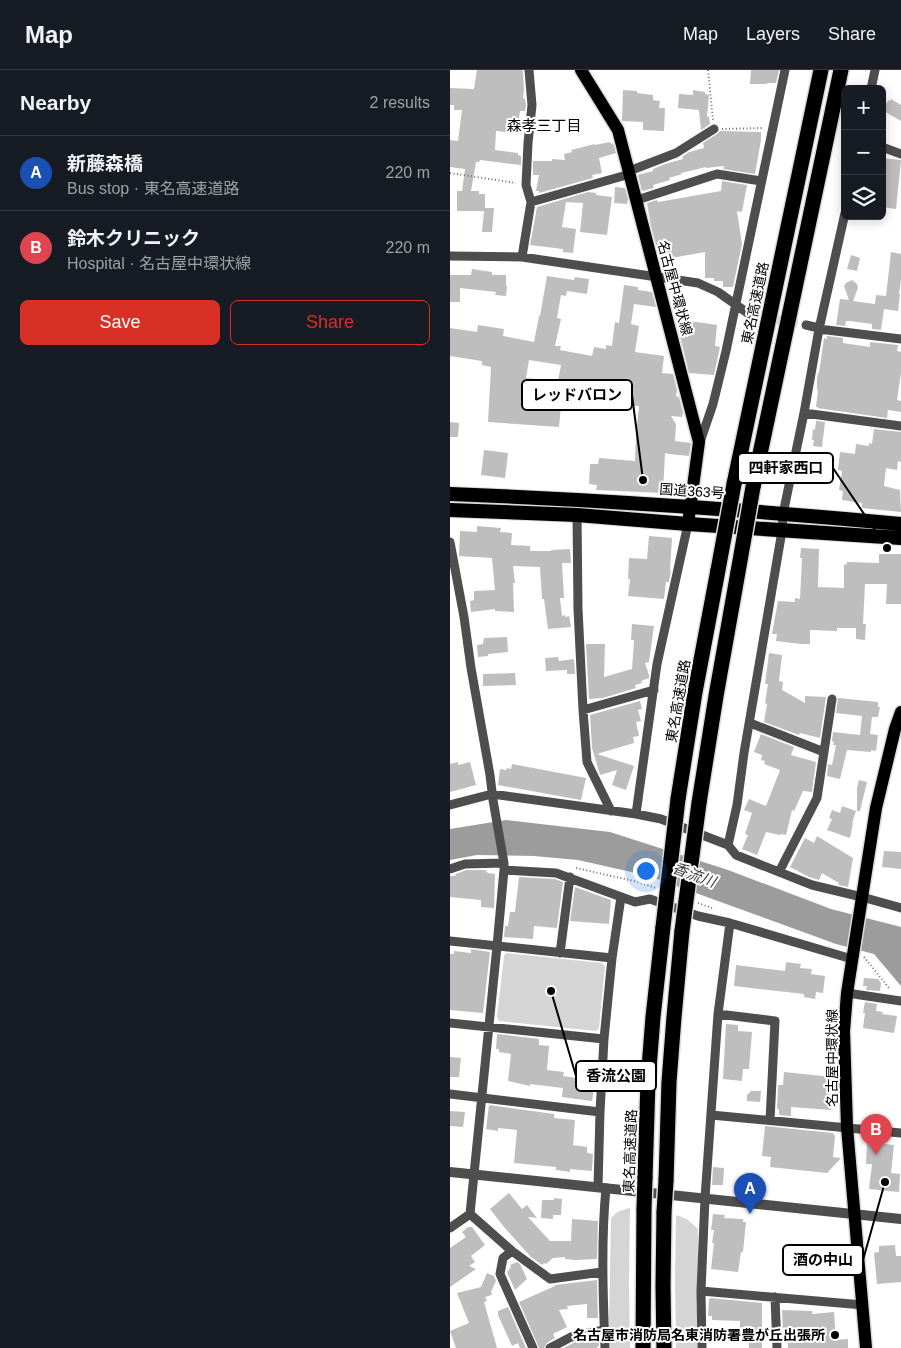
<!DOCTYPE html>
<html lang="en">
<head>
<meta charset="utf-8">
<style>
	body { margin:0; font-family:Arial,"Noto Sans JP",sans-serif; background:#20242c; color:#f1f3f6 }
	.controls { position:absolute; right:15px; top:15px; display:grid; overflow:hidden; border-radius:8px; box-shadow:0 2px 12px #0003 }
	.controls button { width:45px; height:45px; display:grid; place-items:center; padding:0; border:0; border-bottom:1px solid #363941; background:#171b24; color:#f1f3f6; font:25px sans-serif }
	.you { position:absolute; left:195px; top:800px; width:18px; height:18px; margin:-12px; border:4px solid #fff; border-radius:50%; background:#1a73e8; box-shadow:0 0 0 8px #1a73e833 }
	.badge { display:grid; place-items:center; width:32px; height:32px; border-radius:50%; background:#d93025; color:#fff; font-size:16px; font-weight:700 }
	.pin { position:absolute; translate:-50% -41px; filter:drop-shadow(0 1px 2px #0008) }
	.pin::after { content:''; position:absolute; top:26px; width:18px; height:15px; background:inherit; clip-path:polygon(0 0,100% 0,50% 100%) }
	.list { margin:0; padding:0; list-style:none }
	h2 { display:flex; justify-content:space-between; align-items:center; height:65px; margin:0; padding:0 20px; font-size:21px }
	h2 small { font-size:16px; font-weight:400; color:#9ea1a6 }
	.list li { display:grid; grid-template-columns:32px 1fr auto; gap:15px; align-items:center; box-sizing:border-box; height:75px; padding:0 20px; border-top:1px solid #363941 }
	.list b { display:block; font-size:19px; white-space:nowrap }
	.list p { margin:0; font-size:16px; white-space:nowrap; color:#9ea1a6 }
	.list em { font-size:16px; font-style:normal; color:#9ea1a6 }
	.actions { display:flex; gap:10px; padding:15px 20px }
	.actions a { flex:1; padding:11px 0; border:1px solid #d93025; border-radius:8px; text-align:center; font-size:18px; color:#d93025 }
	.actions .main { background:#d93025; color:#fff }
	.icon { flex:none; width:28px; height:28px; fill:none; stroke:currentColor; stroke-width:2; stroke-linecap:round; stroke-linejoin:round }
	.map { position:relative; flex:none; width:451px; height:1278px; overflow:hidden }
	header { display:flex; align-items:center; gap:30px; box-sizing:border-box; height:70px; padding:0 25px; background:#171b24; border-bottom:1px solid #363941 }
	header strong { font-size:24px }
	nav { display:flex; gap:28px; margin-inline-start:auto; font-size:18px }
	main { display:flex }
	aside { flex:1; background:#171b24 }
	.map>svg:first-child { display:block }
</style>
</head>
<body>
<header>
<strong>Map</strong>
<nav><a>Map</a><a>Layers</a><a>Share</a></nav>
</header>
<main>
<aside>
<h2>Nearby<small>2 results</small></h2>
<ul class="list">
<li><span class="badge" style="background:#1a4fb4">A</span><div><b>新藤森橋</b><p>Bus stop · 東名高速道路</p></div><em>220 m</em></li>
<li><span class="badge" style="background:#e0444e">B</span><div><b>鈴木クリニック</b><p>Hospital · 名古屋中環状線</p></div><em>220 m</em></li>
</ul>
<div class="actions"><a class="main">Save</a><a>Share</a></div>
</aside>
<div class="map">
<svg width="451" height="1278" viewBox="0 0 451 1278">
	<rect width="100%" height="100%" fill="#fff"/>
	<path fill="#d5d5d5" d="M56 883 152 893 155 896 149 958 146 961 49 951 47 947 54 886Z
		M180 1138 179 1212 180 1278H160L159 1253 161 1149C166 1141 172 1140 180 1138Z
		M226 1145 237 1149 248 1159 247 1278H226L225 1205Z"/>
	<path fill="#9c9c9c" d="M56 750 160 762 278 800 381 839 451 857V916L424 884 386 874 199 806 128 790 84 786 27 785 0 790V759Z"/>
	<path fill="#bebebe" fill-rule="evenodd" d="M27 0H71L73 1 74 20 73 28 75 29 76 35 75 41H70L68 56H66L65 63 46 61 45 80 68 83V85L71 86V95L30 90 29 92H26L21 121H29V124H35V138H44L42 162H32L34 141H7V121H12L15 99 0 97V70L8 71 12 40H4V35H0V18L24 19Z
		M301 0H329L326 13H317V14H300Z
		M173 20 187 21V23L203 25V30L210 31 209 38H215L214 61 193 60V52L172 51Z
		M243 20 255 22V24L259 25 257 47 259 46 260 54 251 60 249 40 228 38 229 24 243 25Z
		M441 29 451 35V51L432 40V30L437 33 438 30 440 31Z
		M270 61 311 62V70L305 104 273 99 274 96 256 98V97L231 103 232 104 219 108 220 110 203 115 204 118 192 121 188 105 203 101V99L215 94 233 89 232 87 239 82 254 78 253 73 267 64Z
		M160 72 161 74 163 73 166 83 149 88 152 103 142 105 143 108 89 123V121H86L89 105H83V91H102V89L115 90 114 84 122 82 121 80 145 74V75Z
		M432 88 451 90 446 139 432 137Z
		M272 111 297 115 292 142 287 141 292 174 283 217H273V211H264V208H255V182L210 190 201 156 197 133 207 130 208 132 271 121Z
		M165 117 175 118 178 129 177 134 164 133Z
		M138 122 146 123V125L162 127 157 165 130 162 133 133 116 132 112 157 126 159 123 183 113 182V179L80 175 87 137Z
		M441 182 451 184V209L449 224H450L448 241 434 239 431 260 422 259V254L400 251H396L395 256 386 255 390 229 399 230 394 216 396 213 402 210 407 214 408 218 403 231 425 234 426 225 436 226Z
		M401 185 410 188 407 201 397 199Z
		M22 199 42 202V205H56V216H57L56 226 45 225 46 222 10 218V232H0V205H21Z
		M97 206 124 210 125 207 139 209 137 224 117 221 116 226 111 225 107 248 111 249 105 276H111L110 280 142 286 144 277 156 279V275L162 276 165 252 169 253 174 215 188 217V220L202 222 206 237 184 234 181 254 189 256 185 282 214 286 212 303 223 304 227 320 226 326 229 327 233 342 232 347 221 346 226 354 225 371 241 373 239 386 219 384 215 383 213 423 146 420 147 415 139 414 140 394H148L149 388 185 391 186 366 189 336 162 334V331H151V329H141V327L112 325 109 357 38 352 41 297 32 295V291L0 286V258L27 262 28 255 54 259 53 266 84 272 89 246H90ZM79 290 111 295 108 311 76 308Z
		M226 249 267 255 265 276 270 277 264 305 239 303Z
		M377 266 393 268V273L420 277V272L448 275 447 281 451 282V303L447 330 451 331V342L438 340 437 348 367 338 368 337H366L368 320H367V309L368 303H369L374 268 377 269Z
		M366 351 375 352 372 377 363 376 364 370H362L363 359 365 360Z
		M0 352 9 353 8 367H0Z
		M424 359 451 362V392L448 391 447 400 436 398 434 416 450 420 451 442 412 438V433L392 430 393 421 389 420 392 401 388 400 390 382 405 384 406 374 419 376V373L422 374Z
		M34 380 58 383 55 408 31 405Z
		M27 456 51 458 50 462 62 463 61 475 80 476V481H101V480L120 479 121 493H112L114 528H110L112 546 115 545V547L119 546 121 557 98 559 94 529H92L90 497 63 496 65 513H63L64 542 45 541V539L21 542 20 531 24 530V521L45 520 42 488 9 486 10 461 27 462Z
		M199 466 222 468 220 501H221L219 512H216L214 529 178 526 180 509H178L179 488 197 489Z
		M351 478 369 479 368 517 394 518V495L397 494V492L429 493V484H451V534H436L437 514H415L413 554H416L415 570 406 569V558H387V561L360 560V574H351L326 571 327 564H322L328 531 345 532V528L350 529 352 488H350Z
		M182 554 204 556 199 592 195 593 199 605V608L191 611 192 613 185 615 186 618 153 628 139 629 136 574H155L154 607 182 599 184 570H181Z
		M57 567 58 582 38 584V586L28 587 27 575 33 574 34 568Z
		M319 583 332 585 329 611 333 612 332 620 355 633V626L376 627 370 668 350 663 349 665 314 652 317 634 315 633 318 614H315Z
		M108 587 109 591 124 589 125 604H117V600L96 601 95 588Z
		M65 603 66 615 33 616V604Z
		M388 628 428 632V637H430L428 647H422L420 664 428 665 426 681 421 680V682L397 680 390 709 377 706 378 694 382 695 386 675H383L384 672 382 671 383 662 410 665 412 646 386 643Z
		M190 631 192 639 188 640 191 651 186 652 189 666 183 667 184 673 147 684 184 696 176 720 162 715 167 700 150 705 142 678 140 645Z
		M311 664 344 677 341 685 366 692 362 722 353 721 344 741 342 740 336 765 331 764 330 765 316 762 307 785 292 779 298 765 295 764 302 743 294 740 299 729 316 736 330 700 314 694 315 691 311 690 312 685 304 682Z
		M8 692V695L20 692 26 715 0 722V694Z
		M62 694 136 708 131 730 48 715 50 699 56 700 57 698 61 699Z
		M409 710 417 712 410 741H407V718Z
		M392 736 406 741 402 753H403L400 768 377 760 382 749 379 748 382 740 390 743Z
		M367 766 403 788 398 817 388 815 389 813 372 803 369 810 359 807 340 797 355 768 364 773Z
		M434 781 451 782V799L432 797Z
		M16 800H35L38 803 45 804 44 838 31 837V830L0 827V806H5L6 804Z
		M69 807 105 809 113 812 107 858 84 856 83 869 54 867 55 856H58L60 842H65Z
		M125 817 161 830 159 854 120 851Z
		M21 879 40 882 33 943 0 940V884H4V881L21 883Z
		M336 892 351 894 350 898 362 899 361 904 375 906 373 923 366 922 365 929 354 927V924L284 916 286 895 335 901Z
		M414 908 428 909 431 913 430 921 416 920 417 916H413Z
		M415 932 427 934 426 941 433 942 432 944 447 946 444 963 413 958 415 943H413Z
		M276 954 288 955V961L302 962 299 999H293L292 1011 273 1009Z
		M47 964 89 969V975L99 976 97 1000 114 1002 113 1006 133 1009V1008L143 1009V1011L145 1012 142 1031 112 1027 113 1018 80 1014V1016L58 1011 61 984 49 982V979H46Z
		M0 987 11 988 9 1007H0Z
		M334 1002 382 1007 379 1026 382 1027 381 1040 341 1037V1046L329 1045V1040L327 1038 328 1015H333Z
		M301 1021H311L310 1032 297 1031V1025Z
		M39 1035 104 1044V1048L125 1050 123 1075 137 1077V1083L143 1084 142 1101 120 1099V1102L106 1100V1097L64 1093 67 1060 48 1058V1061L36 1059Z
		M0 1041 15 1042 13 1057 0 1056Z
		M315 1056 383 1063 385 1066 383 1087 391 1088 377 1103 320 1097 321 1087 312 1086Z
		M417 1072 444 1075 441 1103 450 1104 449 1122 419 1119 422 1094H416Z
		M263 1097 274 1098 273 1115H262Z
		M59 1123 72 1139 77 1135 87 1148 78 1147 100 1171H121L122 1149 148 1151 147 1189 125 1190 115 1189V1187L103 1188 96 1194 94 1193 92 1195 81 1187 54 1157 40 1139Z
		M104 1128 112 1129 111 1145H103V1149L91 1148 92 1130H104Z
		M263 1144 275 1145 274 1148 293 1149V1152H296L293 1182H291L288 1202 261 1199 264 1173H262L264 1160H261Z
		M18 1157H22L35 1175 21 1186 25 1192 19 1196 26 1199 0 1217V1178L16 1167 12 1162Z
		M445 1175 446 1186H451V1212L427 1214 424 1183 429 1182V1176Z
		M67 1192 70 1194 77 1209 65 1220 57 1202 59 1200V1199L61 1198 60 1195Z
		M37 1203 44 1206 46 1211 41 1222 42 1225 35 1227 37 1231 34 1232 47 1278H6L0 1261 19 1253 7 1223 31 1217Z
		M147 1210 148 1248H137V1234L117 1236 118 1239 109 1240 117 1257 103 1264 105 1268 97 1273 94 1278H89L69 1232 105 1216V1215Z
		M261 1228 312 1233V1278H299L298 1266H290V1251L262 1250V1246H258L259 1229Z
		M58 1237 76 1278H70L68 1273 62 1276 48 1245V1241Z
		M332 1240 362 1241V1244L384 1242 386 1270 398 1269V1278H338L337 1262H333Z
		M148 1267 149 1276 147 1277V1278H114L125 1272Z"/>
	<g fill="none" stroke-linecap="round" stroke-linejoin="round">
		<path stroke="#d9d9d9" stroke-width="9" stroke-dasharray="9 4.5" stroke-linecap="butt" d="M299 244 356 255"/>
		<defs>
			<path id="primary" d="M131 0 168 60 249 372 238 454
				M416 1278 397 1057 394 961 397 923 426 738 445 659 451 642"/>
			<path id="trunk" d="M0 424C151 430 301 440 451 454
				M0 440 127 445 238 454 451 468"/>
			<path id="motorway" d="M284 414 371 0
				M303 417 391 0
				M228 729 245 622 268 500
				M249 733 266 626 288 502
				M195 1108 198 1011 203 947 213 857
				M216 1111 219 1012 224 947 232 861
				M193 1278 194 1139
				M214 1278 213 1217 214 1142"/>
		</defs>
		<use href="#primary" stroke="#dbdbdb" stroke-width="15"/>
		<use href="#trunk" stroke="#dbdbdb" stroke-width="16"/>
		<use href="#motorway" stroke="#dbdbdb" stroke-width="18"/>
		<path stroke="#707070" stroke-width="2" stroke-dasharray="1 2.5" stroke-linecap="butt" d="M258 0 263 50
			M272 59 313 58
			M0 103 66 113
			M126 798 188 812 206 818
			M248 833 262 838
			M414 887 439 918"/>
		<path stroke="#4e4e4e" stroke-width="9" d="M421 19 425 0
			M432 77 451 84
			M179 101 226 83 264 59
			M187 130 267 104 311 111
			M81 132 180 104
			M395 143 369 259 354 343 333 444 332 461 294 683 287 735 278 775 286 785 362 815 412 827 451 838
			M0 186 72 187 248 213 268 222 299 244
			M72 187 81 132 76 115 78 73 82 35 79 0
			M356 255 369 258
			M369 259 451 269
			M354 343 451 356
			M250 372 263 334 276 281 335 0
			M127 445 128 539 133 640 137 692 161 741
			M0 472 14 547 21 598 40 705 43 730 54 793V800L47 876 20 1144 0 1158
			M133 640 204 620
			M300 653 374 682
			M0 735 42 724 186 744 211 749 278 775
			M186 744 207 594 238 454
			M0 799 15 794 54 793
			M54 800 106 803 185 832 200 829 248 846 280 853 402 889
			M329 802 367 728 382 629
			M0 871 162 888
			M110 883 120 807
			M397 923 451 931
			M268 944 325 951 320 1050
			M0 953 154 969
			M0 1024 150 1042
			M261 1045 451 1063
			M148 1117 150 1042 154 969 162 888 171 827
			M20 1144 62 1181 100 1209 152 1202
			M62 1181 53 1188 50 1204 83 1278
			M251 1221 413 1235
			M325 1227 327 1278
			M100 1278 123 1266 154 1260
			M155 1278C153 1225 151 1171 156 1118
			M252 1278 251 1221 255 1128 268 944 280 853"/>
		<path stroke="#4e4e4e" stroke-width="10" d="M0 1102 451 1149"/>
		<use href="#primary" stroke="#000" stroke-width="12"/>
		<use href="#trunk" stroke="#000" stroke-width="14"/>
		<use href="#motorway" stroke="#000" stroke-width="15"/>
		<defs>
			<path id="motorway-bridge" d="M268 500 284 414
				M288 502 303 417
				M213 857 228 729
				M232 861 249 733
				M194 1139 195 1108
				M214 1142 216 1111"/>
		</defs>
		<use href="#motorway-bridge" stroke="#dbdbdb" stroke-width="18" stroke-linecap="butt"/>
		<use href="#motorway-bridge" stroke="#000" stroke-width="15"/>
	</g>
	<circle fill="#000" stroke="#fff" stroke-width="2" cx="385" cy="1265" r="5"/>
	<g text-anchor="middle" stroke-width="4" stroke-linejoin="round" paint-order="stroke">
		<g font-size="14" fill="#000" stroke="#fff">
			<text transform="translate(225 218) rotate(75)" y="5">名古屋中環状線</text>
			<text transform="translate(305 233) rotate(-78)" y="5">東名高速道路</text>
			<text transform="translate(242 421) rotate(4)" y="5">国道363号</text>
			<text transform="translate(228 631) rotate(-80)" y="5">東名高速道路</text>
			<text transform="translate(382 988) rotate(-90)" y="5">名古屋中環状線</text>
			<text transform="translate(180 1081) rotate(-88)" y="5">東名高速道路</text>
		</g>
		<g font-size="14" font-weight="bold" fill="#000" stroke="#fff" text-anchor="end">
			<text x="375" y="1270">名古屋市消防局名東消防署豊が丘出張所</text>
		</g>
		<g font-size="15" fill="#000" stroke="#fff">
			<text x="94" y="61">森孝三丁目</text>
		</g>
		<g font-size="15" font-style="italic" fill="#3d3d3d" stroke="#fff">
			<text transform="translate(244 805) rotate(20)" y="5">香流川</text>
		</g>
	</g>
	<path fill="none" stroke="#000" stroke-width="2" d="M193 410L182 325M437 478L383 398M101 921L126 1006M435 1112L413 1190"/>
	<g fill="#000" stroke="#fff" stroke-width="2">
		<circle cx="193" cy="410" r="5"/>
		<circle cx="437" cy="478" r="5"/>
		<circle cx="101" cy="921" r="5"/>
		<circle cx="435" cy="1112" r="5"/>
	</g>
	<g fill="#fff" stroke="#000" stroke-width="2">
		<rect x="72" y="310" width="110" height="30" rx="5"/>
		<rect x="288" y="383" width="95" height="30" rx="5"/>
		<rect x="126" y="991" width="80" height="30" rx="5"/>
		<rect x="333" y="1175" width="80" height="30" rx="5"/>
	</g>
	<g font-size="15" text-anchor="middle" font-weight="bold" fill="#000">
		<text x="127" y="330">レッドバロン</text>
		<text x="336" y="403">四軒家西口</text>
		<text x="166" y="1011">香流公園</text>
		<text x="373" y="1195">酒の中山</text>
	</g>
</svg>
<div class="controls">
<button>+</button>
<button>−</button>
<button><svg class="icon" aria-label="layers" viewBox="0 0 24 24"><path d="M12 4l9 5-9 5-9-5zM3 14l9 5 9-5"/></svg></button>
</div>
<div class="you"></div>
<div class="pin badge" style="left:300px;top:1144px;background:#1a4fb4">A</div>
<div class="pin badge" style="left:426px;top:1085px;background:#e0444e">B</div>
</div>
</main>
</body>
</html>
